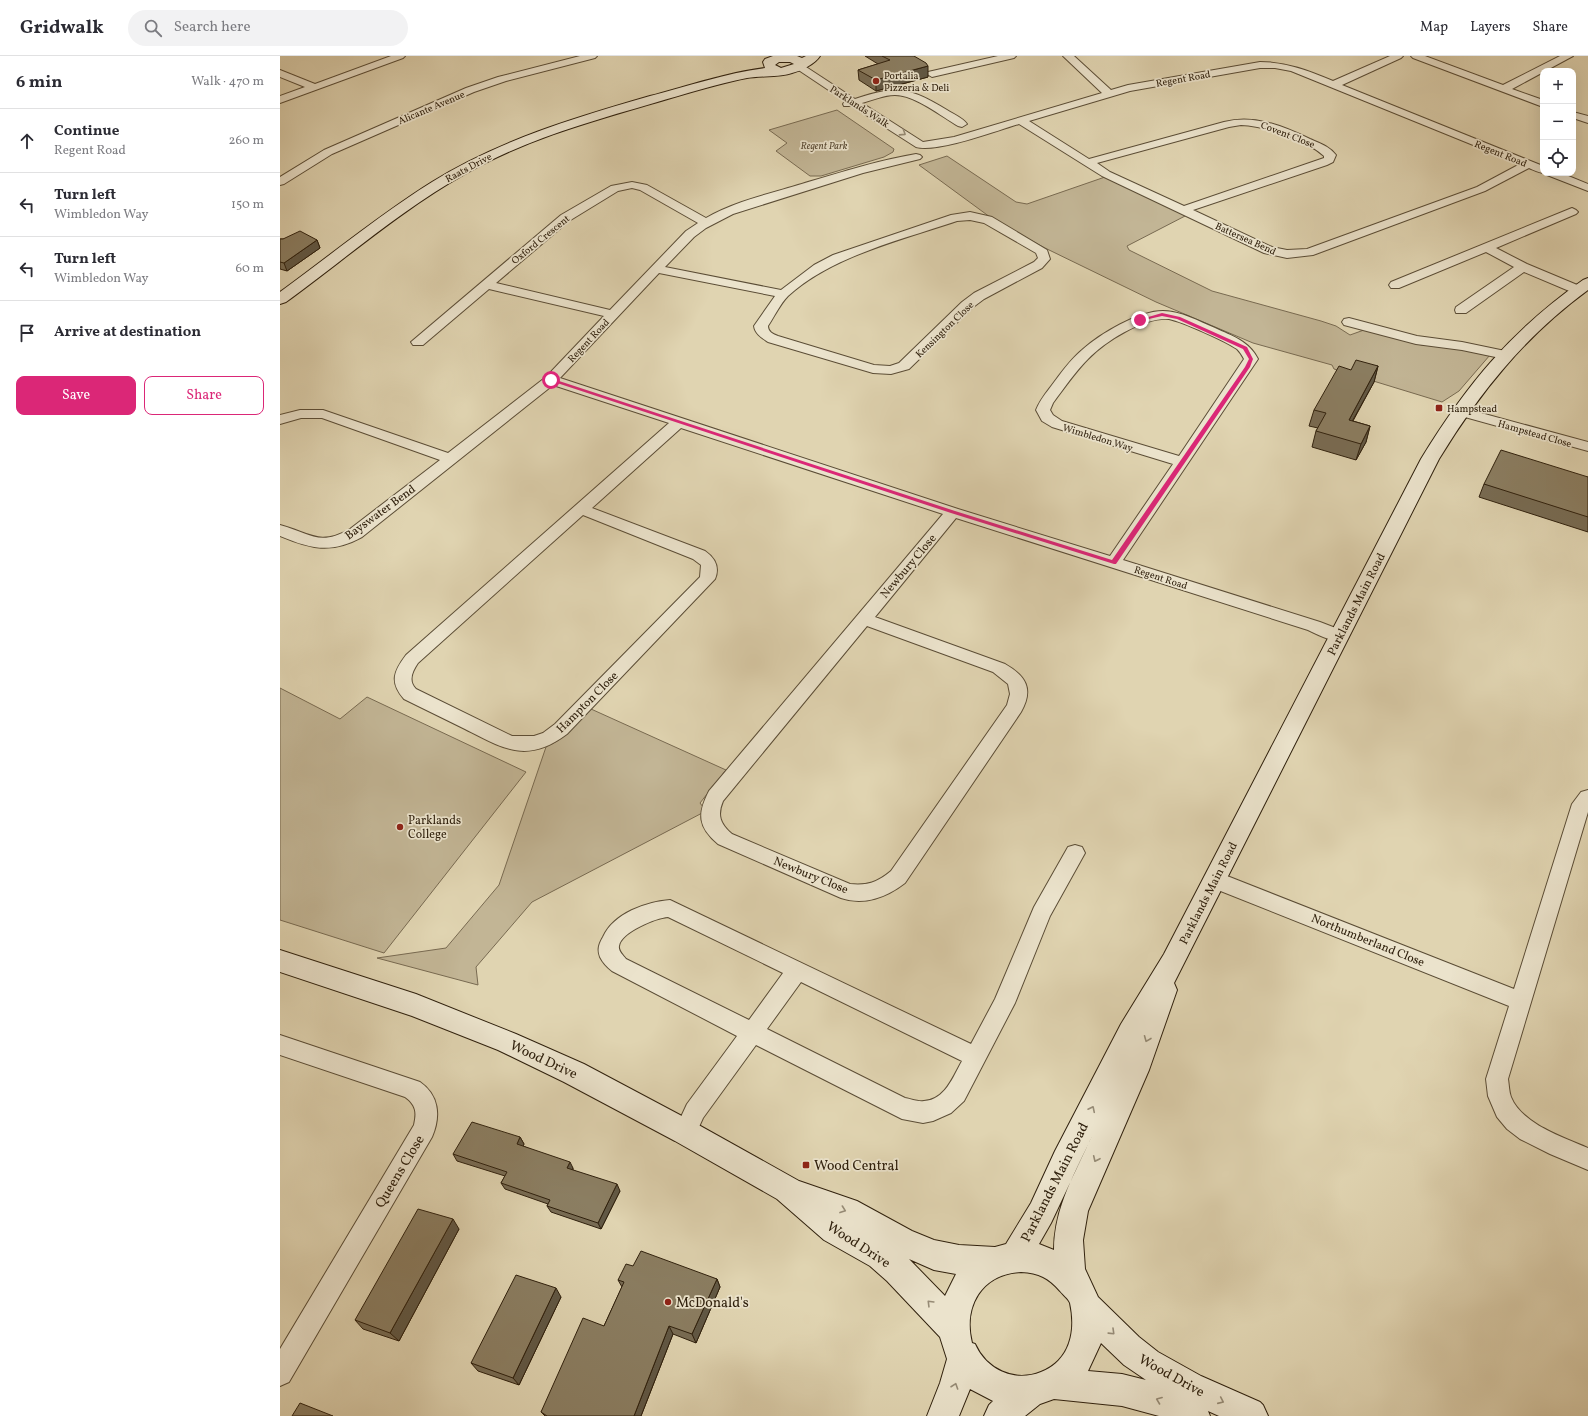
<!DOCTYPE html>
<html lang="en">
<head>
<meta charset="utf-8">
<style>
	body { margin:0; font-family:Vollkorn,serif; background:#f2f2f3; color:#2b2b33 }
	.controls { position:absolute; right:12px; top:12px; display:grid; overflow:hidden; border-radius:8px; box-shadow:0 4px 16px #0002 }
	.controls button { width:36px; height:36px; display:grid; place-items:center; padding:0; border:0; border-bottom:1px solid #e1e1e2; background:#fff; color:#2b2b33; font:20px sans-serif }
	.stop { position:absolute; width:12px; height:12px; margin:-9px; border:3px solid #db2777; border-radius:50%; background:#fff }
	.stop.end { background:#db2777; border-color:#fff; box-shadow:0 1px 4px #0008 }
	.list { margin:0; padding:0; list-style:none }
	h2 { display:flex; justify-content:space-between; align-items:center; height:52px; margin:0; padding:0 16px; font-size:17px }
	h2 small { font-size:13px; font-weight:400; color:#7c7c81 }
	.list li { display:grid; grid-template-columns:26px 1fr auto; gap:12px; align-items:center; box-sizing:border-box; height:64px; padding:0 16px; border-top:1px solid #e1e1e2 }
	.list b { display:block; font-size:15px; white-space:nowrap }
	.list p { margin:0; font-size:13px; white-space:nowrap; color:#7c7c81 }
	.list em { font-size:13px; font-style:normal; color:#7c7c81 }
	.actions { display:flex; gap:8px; padding:12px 16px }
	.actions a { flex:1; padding:9px 0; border:1px solid #db2777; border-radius:8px; text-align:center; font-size:14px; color:#db2777 }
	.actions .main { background:#db2777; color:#fff }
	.icon { flex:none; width:22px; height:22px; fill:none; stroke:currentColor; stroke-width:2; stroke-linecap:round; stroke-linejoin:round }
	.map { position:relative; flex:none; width:1308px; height:1360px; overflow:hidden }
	header { display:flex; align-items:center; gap:24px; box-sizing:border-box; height:56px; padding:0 20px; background:#fff; border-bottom:1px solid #e1e1e2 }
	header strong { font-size:19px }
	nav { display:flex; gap:22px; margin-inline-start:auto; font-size:14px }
	.search { width:280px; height:36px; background:#f2f2f3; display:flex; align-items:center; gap:10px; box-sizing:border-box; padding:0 14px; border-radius:22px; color:#7c7c81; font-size:15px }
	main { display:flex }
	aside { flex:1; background:#fff }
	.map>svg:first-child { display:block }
</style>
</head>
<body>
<header>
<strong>Gridwalk</strong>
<div class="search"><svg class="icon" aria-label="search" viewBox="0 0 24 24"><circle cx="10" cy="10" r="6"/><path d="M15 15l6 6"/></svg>Search here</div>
<nav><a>Map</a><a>Layers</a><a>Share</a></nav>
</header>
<main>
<aside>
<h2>6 min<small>Walk · 470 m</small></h2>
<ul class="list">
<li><svg class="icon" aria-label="ahead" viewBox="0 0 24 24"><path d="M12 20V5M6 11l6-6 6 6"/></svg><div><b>Continue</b><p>Regent Road</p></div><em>260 m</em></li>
<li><svg class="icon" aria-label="left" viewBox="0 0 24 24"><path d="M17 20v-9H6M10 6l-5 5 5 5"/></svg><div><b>Turn left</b><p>Wimbledon Way</p></div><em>150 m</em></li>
<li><svg class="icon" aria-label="left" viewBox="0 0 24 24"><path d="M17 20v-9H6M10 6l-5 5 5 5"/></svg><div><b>Turn left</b><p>Wimbledon Way</p></div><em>60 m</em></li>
<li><svg class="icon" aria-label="arrive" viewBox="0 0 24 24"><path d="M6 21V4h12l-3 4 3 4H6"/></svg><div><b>Arrive at destination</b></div></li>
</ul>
<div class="actions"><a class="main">Save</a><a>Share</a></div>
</aside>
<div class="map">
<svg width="1308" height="1360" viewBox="0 0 1308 1360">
	<rect width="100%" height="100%" fill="#e0d4b1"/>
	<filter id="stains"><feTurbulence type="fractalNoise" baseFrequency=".005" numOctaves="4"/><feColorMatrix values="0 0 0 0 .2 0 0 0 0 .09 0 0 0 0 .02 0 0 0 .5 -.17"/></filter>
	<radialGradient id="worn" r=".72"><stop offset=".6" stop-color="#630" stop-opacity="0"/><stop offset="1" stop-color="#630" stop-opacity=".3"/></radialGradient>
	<path fill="#c2b595" stroke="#786a51" d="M557 54 614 93 613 96 604 101 541 120H530L496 95 507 87 489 74Z
		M667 100 736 146 747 148 825 121 907 159 847 190 849 194 932 235 1041 265 1056 270 1070 279 1084 274 1142 289 1166 291 1210 299 1179 335 1162 346 1054 313 1052 309 973 287 876 246 765 192 714 164 639 109Z
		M0 632 60 663 87 641 246 716 104 897 0 864Z
		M311 653 446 714 420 747 426 755 252 846 196 911 198 929 97 902 166 892 219 829 266 691C285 683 297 667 311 653Z"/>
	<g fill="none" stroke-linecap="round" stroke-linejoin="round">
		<defs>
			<path id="street" d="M111 0H125L123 2 0 47V40L25 31 0 21V14L35 28Z
				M300 0H317L315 2 226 25 194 36 52 98 4 128 0 129V121L44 94 186 32 218 21Z
				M718 0H736L734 2 652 21 647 18 648 16Z
				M783 0H794L831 34 848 29 980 6C1007 6 1029 15 1053 25L1110 0H1123L1121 2 1062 29 1253 106 1263 110V117H1264C1259 117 1254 114 1249 112L1205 135 1033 199 1007 202 984 197 822 120 739 68C716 75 657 97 636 91L572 50H564L563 48 565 45 514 11 515 9H523L575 43C617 29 629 31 667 54 673 58 683 62 687 68L682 71 678 70C661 60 635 39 615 39 604 39 593 44 582 47L643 86 674 81 822 37ZM980 12H995L1011 15 1240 108 1197 131 1027 193 1007 194 992 191 913 154 1047 109 1053 106 1056 99C1049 90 1039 87 1030 83 1003 70 974 58 944 66L809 103 749 65 850 35ZM961 69C986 70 1025 83 1044 100V102L904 150 830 116 817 107 949 71Z
				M1131 0H1145L1223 29 1280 0H1293L1232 33 1263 44V51L1133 2Z
				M1293 56 1308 60V67L1293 62Z
				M636 98 640 99 642 101 640 103 583 117 453 158 426 172 414 181 385 211 501 234 534 209 553 199 671 159 690 156 712 161 767 194 770 203 762 212 704 243 692 252 629 313 611 318 593 317 488 286C482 282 475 278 474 270L495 240 379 217 280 322 678 453 830 500 893 408 772 371 762 365 756 354C760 344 766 337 772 329 781 317 790 304 802 294 820 278 858 255 883 255 901 255 918 265 935 272 952 280 969 285 978 303L843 504 1040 566 1066 576 1068 580 1066 584C1054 588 1039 579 1028 574L676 462 595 561 725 608C746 620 754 633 741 656L625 827C607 841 584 850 561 842L438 788C418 771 417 758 429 735L663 458 401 372 312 452 425 495C435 502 440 511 435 523L287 678C247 708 224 693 185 673 165 663 144 653 124 643 109 626 114 615 126 599L389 367 273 329 82 481C51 498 31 493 0 480V469C30 477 39 491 70 473L160 404 42 362H21L0 368V359L20 354H43L168 397 266 321 324 260 209 233 143 289H133L131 286 281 159 331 130 352 126 367 129 426 162C454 146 485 139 515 130 555 118 595 105 636 98ZM352 132 360 134 418 167 406 175 330 254 216 227 289 165 338 135ZM690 164 704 167 756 197 758 202 754 206 694 237 682 246 619 307 610 310 594 309 498 280C493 278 488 276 488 270 494 261 500 248 508 240 552 200 621 184 677 165ZM889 263C903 266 945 285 957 293 960 296 962 299 964 303L899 400 782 365 773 359 770 354 773 347C784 332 795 316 808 303 825 285 864 261 889 263ZM303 459 413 503 421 509 420 521 275 668 263 677 254 680H232L136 633C128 625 132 616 138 607ZM587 570 713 616 728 628 730 638 727 649 611 815C598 826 587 830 570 828L452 778C440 768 437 759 443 745Z
				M1265 117H1281L1308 128V135L1267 119Z
				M1292 152 1296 154 1298 156 1296 158 1216 192 1247 208 1302 231 1304 234 1302 237H1294L1244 216 1186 257H1176L1175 254 1176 251 1234 211 1206 196 1119 232H1111L1109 229 1111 226Z
				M1069 262 1137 280 1182 286 1230 296 1232 299 1230 302 1225 303 1182 294 1136 288 1064 269 1062 266 1064 263Z
				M1179 351 1308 386V395L1174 358 1172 355 1174 352Z
				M1308 734V756L1228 1023C1229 1029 1229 1036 1231 1041 1242 1068 1283 1081 1308 1092V1114L1270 1098 1240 1083 1227 1073 1217 1061 1208 1040 1206 1023 1229 950 928 830 925 824 928 818 935 816 942 818 1234 933 1292 748 1301 736Z
				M795 789 802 791 805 797 770 860 735 947 684 1045 671 1057 653 1065 643 1067 622 1063 476 989 423 1062 413 1084 405 1087 397 1084 394 1076 407 1048 457 980 332 915C327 911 323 907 320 901 317 893 319 888 323 881 334 857 366 846 390 844L691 988 715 943 754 851 788 791ZM388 861 503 917 469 964 346 903C343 899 338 895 339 890 341 876 376 862 388 861ZM521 926 682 1005C673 1021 665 1044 644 1045 638 1046 631 1043 625 1042L487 973Z
				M0 979 140 1026C159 1039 161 1060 152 1081L9 1326 0 1330V1293L134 1069C137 1056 136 1049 125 1041L0 999Z"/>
			<path id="secondary" d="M493 0H517L522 2 526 0H540C535 8 521 15 512 17 500 21 481 20 467 22 436 28 405 38 374 47 309 66 244 84 185 118 121 154 65 203 6 246L0 248V236C51 199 99 159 152 126 220 84 294 62 370 40 408 30 446 17 485 12L483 6 485 3ZM499 6H510L514 8 501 12 495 9Z
				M1308 222V234C1245 280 1199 337 1159 403L894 927 897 934 869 1014 808 1155 803 1184 805 1213 818 1241 859 1281 878 1296 921 1320 980 1346 983 1349 988 1360H939L928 1355 930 1360H879L842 1350 774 1343 760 1348 745 1360H704L709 1349 713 1345 690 1333 679 1360H647L660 1327 667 1303 660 1281 607 1225 590 1210 544 1184 497 1143 395 1085 284 1026 218 994 132 960 0 916V894L136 938 236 978 304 1008 415 1067 519 1125 577 1145 632 1175 654 1184 679 1189 715 1191 726 1188 751 1147 775 1095 841 968 884 898 1141 403C1187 328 1231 275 1303 224ZM813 1078C796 1115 774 1151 774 1194L759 1188 771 1167ZM629 1203 654 1214 676 1218 665 1240ZM741 1216C759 1217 769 1222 780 1235 783 1239 788 1242 790 1247 796 1274 791 1304 761 1316 734 1327 706 1313 695 1288L692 1287C683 1251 701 1218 741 1216ZM821 1287 844 1309 866 1324 842 1318 808 1315Z"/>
		</defs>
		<use href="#street" stroke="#5b4d36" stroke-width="2"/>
		<use href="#secondary" stroke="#2f200d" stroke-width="2"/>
		<use href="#street" fill="#ebe3cc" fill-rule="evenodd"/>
		<use href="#secondary" fill="#ebe3cc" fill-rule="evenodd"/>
	</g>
	<path fill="#786c54" stroke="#2f200d" d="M585 0H634L648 21 596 35 579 24 578 14 598 8Z
		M0 183H3L37 184 40 192 7 215 0 213Z
		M1098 310 1094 326 1073 365 1090 370 1086 386 1076 404 1032 391 1036 375 1038 372 1029 370 1034 354 1071 314Z
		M1308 421V476L1199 441 1204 428Z
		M240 1081 244 1088 243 1090 293 1112V1114L340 1135 321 1173 271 1156 267 1150 268 1148 225 1133 221 1127 225 1120 177 1105 173 1098Z
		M179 1173 119 1285 83 1273 75 1264Z
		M353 1210 437 1223 440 1231 416 1287 393 1278 361 1360H265L261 1356 324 1270 342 1231 338 1224Z
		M281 1241 239 1329 198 1315 191 1307Z"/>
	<path fill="#615845" stroke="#2f200d" d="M648 10V21L596 35V24Z
		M37 184 40 192 7 215 4 207Z
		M1098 310 1094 326 1064 380 1069 364Z
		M1090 370 1086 386 1076 404 1081 388Z
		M240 1081 244 1088 241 1094 237 1088Z
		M290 1106 293 1112 290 1118 287 1112Z
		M337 1128 340 1135 321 1173 318 1167Z
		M173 1163 179 1173 119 1285 110 1277Z
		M437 1223 440 1231 416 1287 412 1278Z
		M276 1232 281 1241 239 1329 233 1322Z
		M389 1270 393 1278 361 1360H354Z"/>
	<path fill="#8b7e62" stroke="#2f200d" d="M602 0H634L646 7 648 10 596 24 578 14 610 4Z
		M20 175 37 184 4 207 0 206V183H3Z
		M1076 304 1098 310 1069 364 1090 370 1081 388 1036 375 1046 357 1034 354 1059 310 1071 314Z
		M1221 394 1308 421V461L1204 428Z
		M192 1066 240 1081 237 1088 290 1106 287 1112 337 1128 318 1167 267 1150 270 1144 221 1127 227 1116 173 1098Z
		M138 1153 173 1163 110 1277 75 1264Z
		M361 1195 437 1223 412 1278 389 1270 354 1360H267L261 1356 303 1262 324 1270 344 1226 338 1224 346 1208 353 1210Z
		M236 1219 276 1232 233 1322 191 1307Z
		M20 1347 53 1360H12Z"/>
	<defs><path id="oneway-chevron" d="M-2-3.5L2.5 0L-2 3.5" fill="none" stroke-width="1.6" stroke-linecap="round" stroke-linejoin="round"/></defs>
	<g stroke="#968b76">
		<use href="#oneway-chevron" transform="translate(623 77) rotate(33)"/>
		<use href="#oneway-chevron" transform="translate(867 983) rotate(112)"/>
		<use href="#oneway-chevron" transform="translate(812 1053) rotate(-64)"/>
		<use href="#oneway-chevron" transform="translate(816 1103) rotate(115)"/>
		<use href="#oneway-chevron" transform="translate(563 1154) rotate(20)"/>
		<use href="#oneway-chevron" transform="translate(650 1247) rotate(-135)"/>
		<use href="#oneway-chevron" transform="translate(832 1276) rotate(44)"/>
		<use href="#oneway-chevron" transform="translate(675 1330) rotate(-71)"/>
		<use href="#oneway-chevron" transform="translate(879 1344) rotate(-159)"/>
		<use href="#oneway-chevron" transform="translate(941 1345) rotate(24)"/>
	</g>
	<path fill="#db2777" d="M882 257 900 261 967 291 973 303 970 311 836 508H834L671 457 268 324 273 323 675 455 832 504 965 311 969 303 963 293 897 263 882 260 860 265 858 264Z"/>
	<g fill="#8f2418" stroke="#ebe3cc" stroke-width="1.5">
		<circle cx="596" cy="25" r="4"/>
		<rect x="1155" y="348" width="8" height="8" rx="2"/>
		<circle cx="120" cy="771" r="4"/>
		<rect x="522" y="1105" width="8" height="8" rx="2"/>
		<circle cx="388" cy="1246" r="4"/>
	</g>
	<g text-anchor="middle" stroke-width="3.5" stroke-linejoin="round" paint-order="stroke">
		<g font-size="10" fill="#2f200d" stroke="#ebe3cc" text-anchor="start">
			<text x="604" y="23">Portalia<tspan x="604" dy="12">Pizzeria &amp; Deli</tspan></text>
			<text x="1167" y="356">Hampstead</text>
		</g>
		<g font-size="10" fill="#2f200d" stroke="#ebe3cc">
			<text transform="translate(903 22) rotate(-10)" y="4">Regent Road</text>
			<text transform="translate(580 50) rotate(33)" y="4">Parklands Walk</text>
			<text transform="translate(151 51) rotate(-23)" y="4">Alicante Avenue</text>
			<text transform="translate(1008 78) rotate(21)" y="4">Covent Close</text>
			<text transform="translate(1221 97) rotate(22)" y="4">Regent Road</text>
			<text transform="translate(188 111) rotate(-28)" y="4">Raats Drive</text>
			<text transform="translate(966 182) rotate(24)" y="4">Battersea Bend</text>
			<text transform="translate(260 183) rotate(-39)" y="4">Oxford Crescent</text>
			<text transform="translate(664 273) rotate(-44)" y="4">Kensington Close</text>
			<text transform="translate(308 284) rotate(-47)" y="4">Regent Road</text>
			<text transform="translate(1255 377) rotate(16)" y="4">Hampstead Close</text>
			<text transform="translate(818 381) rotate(17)" y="4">Wimbledon Way</text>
			<text transform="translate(881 521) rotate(18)" y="4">Regent Road</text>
		</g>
		<g font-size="10" font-style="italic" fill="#54452f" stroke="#ebe3cc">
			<text x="544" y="93">Regent Park</text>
		</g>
		<g font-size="12" fill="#2f200d" stroke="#ebe3cc">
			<text transform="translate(100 456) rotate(-36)" y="4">Bayswater Bend</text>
			<text transform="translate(628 510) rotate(-50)" y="4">Newbury Close</text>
			<text transform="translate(1076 548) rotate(-63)" y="4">Parklands Main Road</text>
			<text transform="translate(307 646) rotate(-45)" y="4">Hampton Close</text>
			<text transform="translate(531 819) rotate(22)" y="4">Newbury Close</text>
			<text transform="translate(928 837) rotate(-63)" y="4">Parklands Main Road</text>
			<text transform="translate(1088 884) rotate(22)" y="4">Northumberland Close</text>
		</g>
		<g font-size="12" fill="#2f200d" stroke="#ebe3cc" text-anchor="start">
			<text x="128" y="768">Parklands<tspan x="128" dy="14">College</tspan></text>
		</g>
		<g font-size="14" fill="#2f200d" stroke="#ebe3cc">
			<text transform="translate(264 1003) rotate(25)" y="5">Wood Drive</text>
			<text transform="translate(119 1115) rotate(-59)" y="5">Queens Close</text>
			<text transform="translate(774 1126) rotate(-63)" y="5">Parklands Main Road</text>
			<text transform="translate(579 1188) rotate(33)" y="5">Wood Drive</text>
			<text transform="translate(892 1319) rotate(29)" y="5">Wood Drive</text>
		</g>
		<g font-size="14" fill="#2f200d" stroke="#ebe3cc" text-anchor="start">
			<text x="534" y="1114">Wood Central</text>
			<text x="396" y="1251">McDonald's</text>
		</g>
	</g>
	<rect width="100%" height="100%" filter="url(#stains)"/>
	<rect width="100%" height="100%" fill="url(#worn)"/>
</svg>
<div class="controls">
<button>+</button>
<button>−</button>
<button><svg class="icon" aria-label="locate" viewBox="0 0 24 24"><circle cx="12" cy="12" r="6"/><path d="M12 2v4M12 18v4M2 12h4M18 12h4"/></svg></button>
</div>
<div class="stop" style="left:271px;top:324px"></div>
<div class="stop end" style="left:860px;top:264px"></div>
</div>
</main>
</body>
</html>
